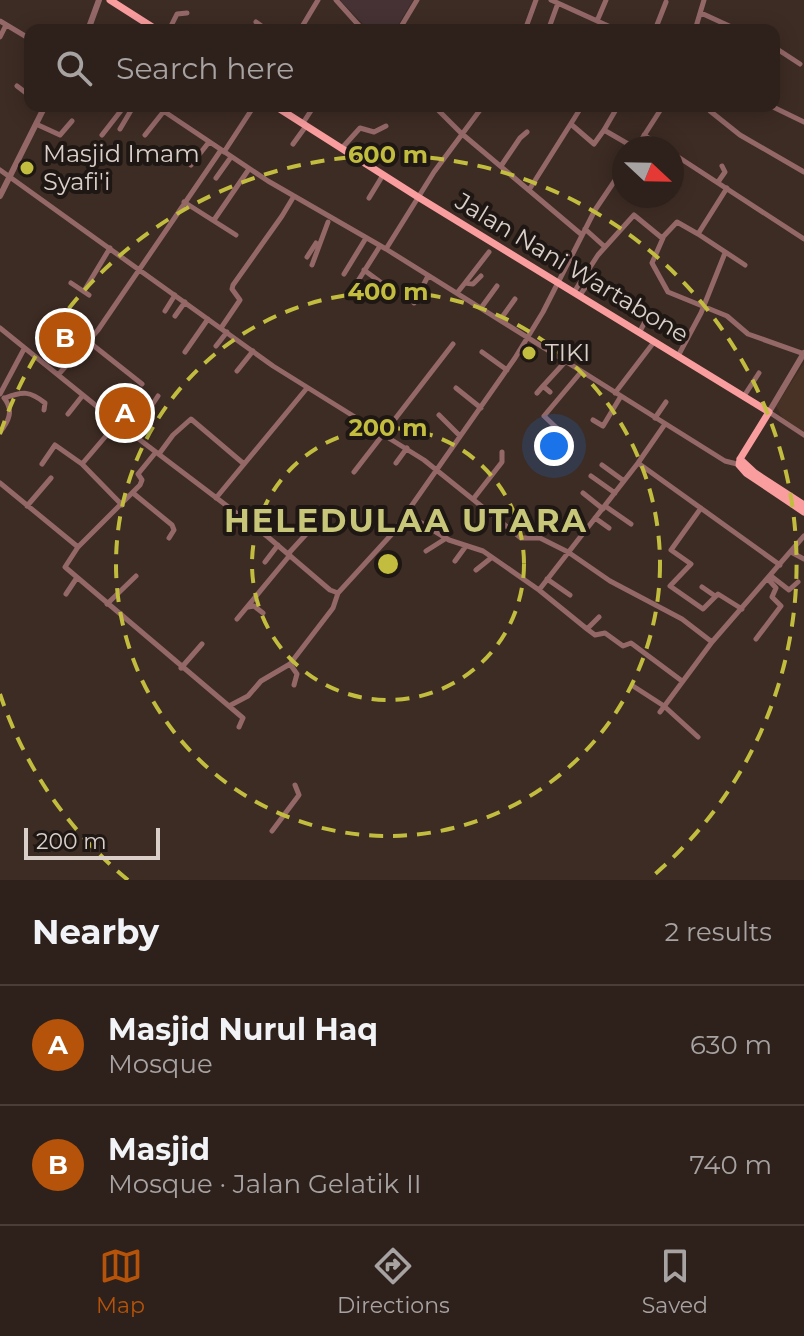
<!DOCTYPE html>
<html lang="en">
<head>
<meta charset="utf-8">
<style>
	body { margin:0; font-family:Montserrat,sans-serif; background:#3a2e28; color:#f1f3f6 }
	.compass { position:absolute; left:612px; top:136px; width:72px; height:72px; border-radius:50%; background:#2e211b; box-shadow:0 4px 20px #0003; rotate:112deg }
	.scale { position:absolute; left:24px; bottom:20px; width:136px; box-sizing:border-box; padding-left:8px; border:4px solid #dacfc9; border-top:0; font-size:22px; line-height:28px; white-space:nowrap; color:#dacfc9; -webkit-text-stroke:6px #1e1713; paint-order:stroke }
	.you { position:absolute; left:554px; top:446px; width:28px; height:28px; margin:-20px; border:6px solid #fff; border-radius:50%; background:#1a73e8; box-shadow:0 0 0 12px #1a73e833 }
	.badge { display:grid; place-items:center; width:52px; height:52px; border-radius:50%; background:#b45309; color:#fff; font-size:26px; font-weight:700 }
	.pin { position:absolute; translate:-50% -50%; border:4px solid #fff; box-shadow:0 2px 8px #0006 }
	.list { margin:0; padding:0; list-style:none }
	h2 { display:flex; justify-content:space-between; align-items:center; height:104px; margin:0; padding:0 32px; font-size:34px }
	h2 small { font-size:26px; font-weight:400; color:#a7a3a3 }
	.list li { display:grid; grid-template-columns:52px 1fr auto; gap:24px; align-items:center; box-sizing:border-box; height:120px; padding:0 32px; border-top:2px solid #493e3a }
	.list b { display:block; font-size:30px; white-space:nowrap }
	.list p { margin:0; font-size:26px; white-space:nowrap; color:#a7a3a3 }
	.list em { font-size:26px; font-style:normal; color:#a7a3a3 }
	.icon { flex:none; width:44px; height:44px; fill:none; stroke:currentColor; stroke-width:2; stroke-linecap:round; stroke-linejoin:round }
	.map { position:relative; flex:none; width:804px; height:880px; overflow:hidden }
	.search { position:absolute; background:#2e211b; box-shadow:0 4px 20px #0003; left:24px; right:24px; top:24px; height:88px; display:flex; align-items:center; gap:20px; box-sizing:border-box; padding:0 28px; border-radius:16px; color:#a7a3a3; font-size:30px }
	.sheet { height:344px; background:#2e211b }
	nav { display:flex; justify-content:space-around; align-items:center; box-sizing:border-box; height:112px; border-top:2px solid #493e3a; background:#2e211b; font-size:22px; color:#a7a3a3 }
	nav a { display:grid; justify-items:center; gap:4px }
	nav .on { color:#b45309 }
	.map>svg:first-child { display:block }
</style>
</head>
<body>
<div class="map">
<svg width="804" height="880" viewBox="0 0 804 880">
	<rect width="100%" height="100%" fill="#3d2c24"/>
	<path fill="#463235" d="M340 0H413L395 30H369Z"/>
	<path fill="#483125" d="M804 363V433L783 419 776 406Z"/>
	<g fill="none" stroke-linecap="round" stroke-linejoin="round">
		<path stroke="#956868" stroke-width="5" d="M336 0 363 30
			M551 0 617 30
			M701 13 738 30
			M0 21 30 39
			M597 21 606 0
			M256 22 267 30
			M550 25 558 3
			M169 30 177 14 187 13
			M300 30 318 0
			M399 30 417 0
			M525 30 536 0
			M655 30 666 2
			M695 30 704 0
			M0 37 6 25
			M774 47 800 64
			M17 86 30 96
			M774 89 775 86
			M156 106 268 181 386 249 725 461 741 465
			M434 106 461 133 582 235
			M771 106 804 122
			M710 111 740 135 804 172
			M303 123 314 106
			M36 124 60 135 72 121
			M572 125 594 144 604 130 635 148
			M120 129 133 107
			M604 130 618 106
			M102 135 123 108 130 106
			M145 135 164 111
			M644 135 664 148
			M293 144 306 126
			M342 148 360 128 374 132 386 126
			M636 148 663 106
			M224 152 254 106
			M672 153 804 239
			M191 165 209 142
			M501 166 520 138 527 132
			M0 170 273 366 424 460 521 538H540L568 552 610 581 682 619 712 642
			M216 178 231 157
			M718 182 725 172 722 166
			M727 188 698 234 745 265
			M529 190 582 106
			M369 198 383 175
			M184 202 236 235
			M214 220 249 169
			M585 229 605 247
			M663 238 652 263 668 292 727 316 748 334 804 354
			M386 249 434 172 483 106
			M307 257 316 243
			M312 265 328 222
			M364 270 387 287
			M344 274 366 238
			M71 283 89 295
			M465 283 489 252
			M356 284 380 246
			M84 291 110 248
			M574 292 598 255 634 215 662 238 677 222 698 234
			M457 293 465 283 473 284 481 276
			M580 295 594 275
			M414 303 428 276
			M481 308 497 286
			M165 311 175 295
			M175 316 185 302
			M500 320 515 299
			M0 328 115 421 268 537 330 590 338 593 391 535 515 358 543 312 595 210 624 167
			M221 328 240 300 232 289 233 285 282 216 294 196
			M639 333 647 318
			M89 342 142 384
			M216 346 227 332
			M185 352 208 319
			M482 352 507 370
			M678 356 701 313 725 253
			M237 371 253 351
			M58 375 98 330 221 150
			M456 388 481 408
			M550 392 543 386 565 362
			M537 393 543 386
			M615 393 654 342
			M0 394 24 349
			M744 396 759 373
			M5 398C23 391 30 391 45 403L44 410
			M769 412 804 435
			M68 414 83 395
			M439 415 460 436
			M655 418 666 402
			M593 420 603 426 621 396
			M117 423 82 464 122 505
			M0 432C9 421 14 410 4 398
			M562 433 544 416 581 372
			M133 434 158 396
			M156 452 138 474 142 480 140 485 78 547 65 567 243 718 239 727
			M159 454 173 435 191 419 244 464
			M396 463 407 448
			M638 463 780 565
			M42 464 55 445 82 464
			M602 465 624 481
			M354 472 453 344
			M591 476 615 493
			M0 483 78 547
			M133 493 172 525 174 530 169 538
			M583 493 603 509
			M216 498 307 388
			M474 498 502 462V452
			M27 506 51 478
			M605 506 631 524
			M701 508 671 550 691 564 670 586 703 609 718 594 742 609
			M405 513 449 540 483 551 539 590 587 629 599 617
			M595 518 609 528
			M426 551 445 539
			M791 552 804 559
			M288 554 320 519
			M455 561 466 546
			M265 562 278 545
			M476 570 491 558
			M771 576 789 590 798 582
			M547 579 570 595
			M702 587 715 596
			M539 590 638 463 665 424
			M66 594 76 579
			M107 604 136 576
			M248 607 254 606 263 613
			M237 619 290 555
			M587 629 595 635 605 633 623 646 631 643 682 681
			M756 639 781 606 772 597 776 588 768 579
			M181 668 202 644
			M294 685 297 674 290 664 333 608 338 593
			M633 686 664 706 698 737
			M229 706 248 696 261 681 290 664
			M660 712 712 642 804 536
			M272 831 299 795 295 785"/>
		<path stroke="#956868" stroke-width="6" d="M88 30 99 0
			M0 196 45 106
			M769 412 804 353"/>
		<path stroke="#fa9d9f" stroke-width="7" d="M110 0 157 30
			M275 106 418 197 769 412 740 459
			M740 459 739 465 746 473 804 512
			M740 459 755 473 804 505"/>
	</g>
	<g fill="none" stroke="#c2bd3f" stroke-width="4" stroke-dasharray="14 10">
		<circle cx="388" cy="564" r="136"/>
		<circle cx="388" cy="564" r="272"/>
		<path d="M128 880A409 409 0 0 1 0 694M0 434A409 409 0 1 1 648 880"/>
	</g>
	<g fill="#c2bd3f" stroke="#1e1713" stroke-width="3">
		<circle cx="27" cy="168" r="8"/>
		<circle cx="529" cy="353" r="8"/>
	</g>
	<g text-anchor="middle" stroke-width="8" stroke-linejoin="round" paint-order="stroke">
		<g font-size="24" fill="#dacfc9" stroke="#1e1713" text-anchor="start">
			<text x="43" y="162">Masjid Imam<tspan x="43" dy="28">Syafi'i</tspan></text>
			<text x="545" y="361">TIKI</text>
		</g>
		<g font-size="24" fill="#dacfc9" stroke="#1e1713">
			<text transform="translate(572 268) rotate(31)" y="8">Jalan Nani Wartabone</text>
		</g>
		<g font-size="32" font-weight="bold" letter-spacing="2" fill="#c8c678" stroke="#1e1713">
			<text x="406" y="532">HELEDULAA UTARA</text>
		</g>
	</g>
	<circle cx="388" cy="564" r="12" fill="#c2bd3f" stroke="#1e1713" stroke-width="4"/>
	<g font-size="24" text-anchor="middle" font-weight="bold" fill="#c2bd3f" stroke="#1e1713" stroke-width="8" stroke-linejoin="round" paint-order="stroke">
		<text x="388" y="163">600 m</text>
		<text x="388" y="300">400 m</text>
		<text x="388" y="436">200 m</text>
	</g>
</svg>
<svg class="compass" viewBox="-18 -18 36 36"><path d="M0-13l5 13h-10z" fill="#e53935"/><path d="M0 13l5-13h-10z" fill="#a7a3a3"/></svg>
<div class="scale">200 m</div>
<div class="you"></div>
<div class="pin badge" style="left:125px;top:413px">A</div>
<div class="pin badge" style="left:65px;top:338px">B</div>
<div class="search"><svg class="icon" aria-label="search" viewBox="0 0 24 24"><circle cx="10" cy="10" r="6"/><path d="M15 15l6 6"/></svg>Search here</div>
</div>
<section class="sheet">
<h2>Nearby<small>2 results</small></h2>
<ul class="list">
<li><span class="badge">A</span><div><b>Masjid Nurul Haq</b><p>Mosque</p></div><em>630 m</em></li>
<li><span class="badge">B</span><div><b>Masjid</b><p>Mosque · Jalan Gelatik II</p></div><em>740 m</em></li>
</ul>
</section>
<nav>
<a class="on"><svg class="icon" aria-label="map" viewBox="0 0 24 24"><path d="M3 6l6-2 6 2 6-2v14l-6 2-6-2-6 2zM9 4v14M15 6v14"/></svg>Map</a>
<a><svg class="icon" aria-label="directions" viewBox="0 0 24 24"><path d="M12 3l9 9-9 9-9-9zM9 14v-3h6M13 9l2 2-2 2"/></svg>Directions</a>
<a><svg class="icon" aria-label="saved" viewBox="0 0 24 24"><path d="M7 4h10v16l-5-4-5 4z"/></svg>Saved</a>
</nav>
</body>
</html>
